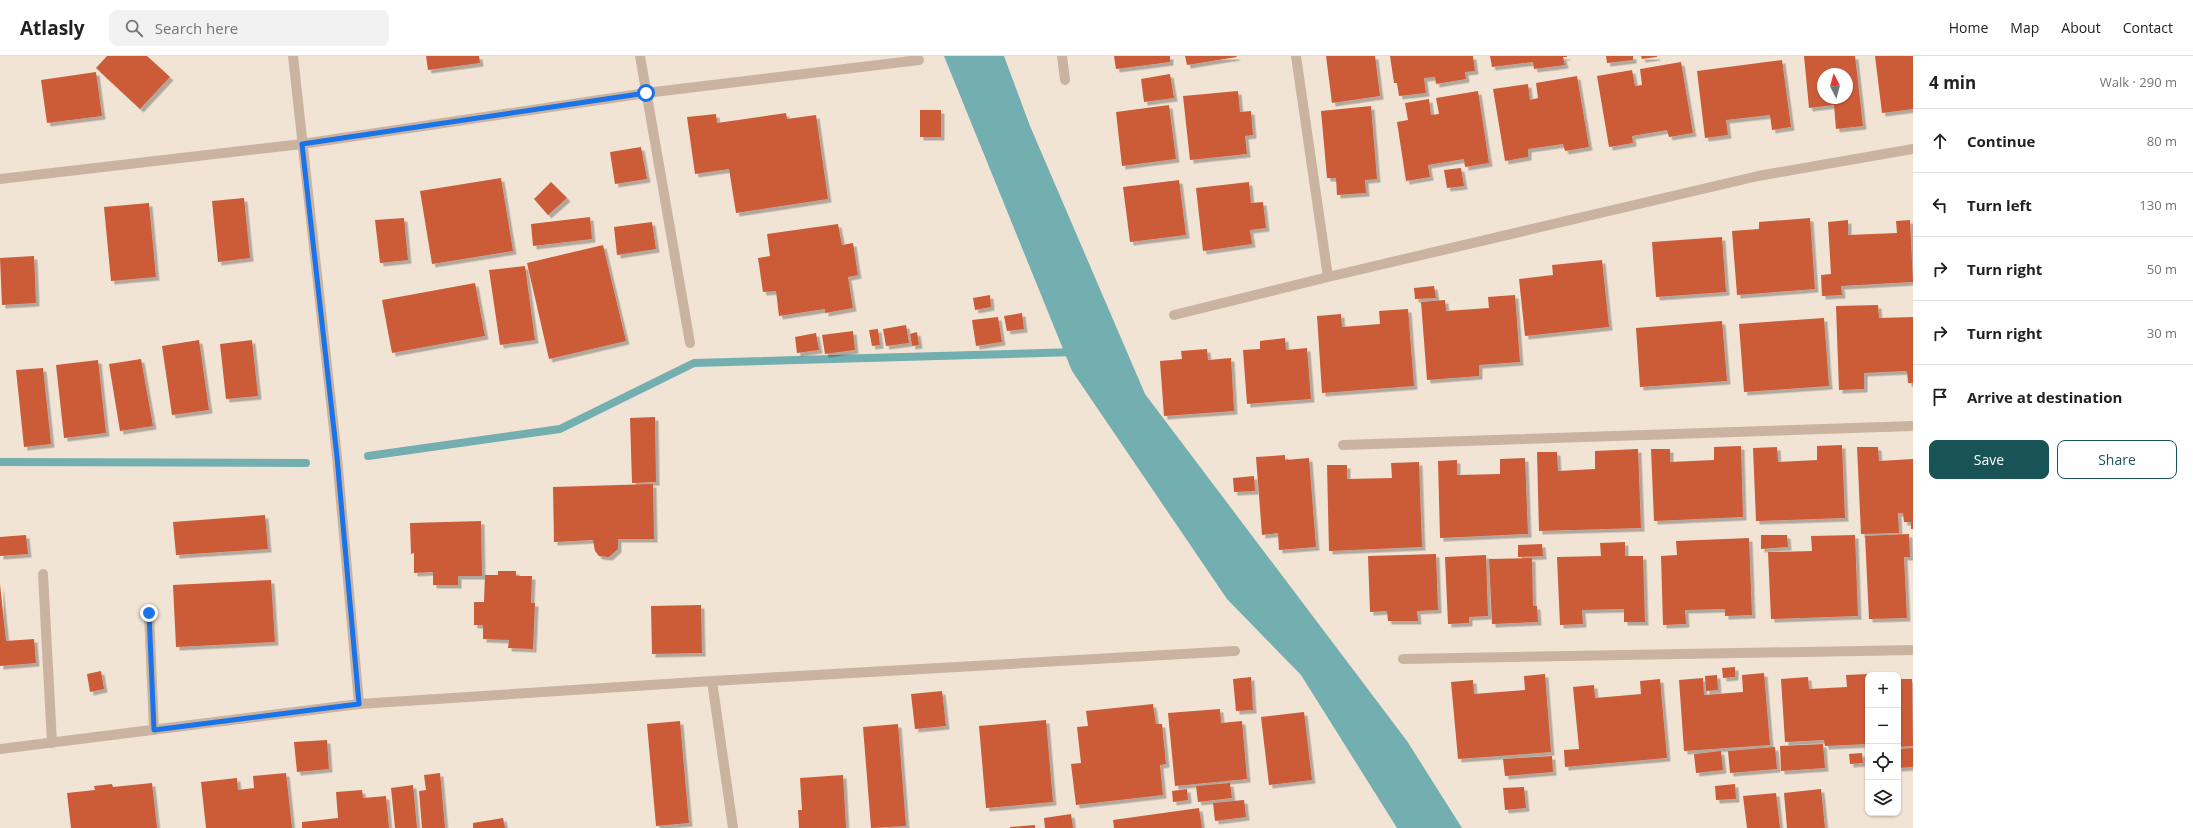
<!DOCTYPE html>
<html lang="en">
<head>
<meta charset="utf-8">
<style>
	body { margin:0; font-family:"Open Sans",sans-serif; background:#f2f2f2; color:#202124 }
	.controls { position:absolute; right:12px; bottom:12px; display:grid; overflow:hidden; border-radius:8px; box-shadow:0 1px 3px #0004 }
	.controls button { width:36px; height:36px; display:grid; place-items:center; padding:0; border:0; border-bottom:1px solid #e0e0e0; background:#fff; color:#202124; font:20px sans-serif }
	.compass { position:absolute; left:1817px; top:12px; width:36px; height:36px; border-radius:50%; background:#fff; box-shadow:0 1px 3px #0004; rotate:354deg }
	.stop { position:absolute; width:12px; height:12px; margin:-9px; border:3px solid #1a73e8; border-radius:50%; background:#fff }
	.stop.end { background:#1a73e8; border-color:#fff; box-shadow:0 1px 4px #0008 }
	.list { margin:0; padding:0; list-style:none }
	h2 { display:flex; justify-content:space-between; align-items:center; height:52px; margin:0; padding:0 16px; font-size:17px }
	h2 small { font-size:13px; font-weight:400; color:#757577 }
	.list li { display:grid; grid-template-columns:26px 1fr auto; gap:12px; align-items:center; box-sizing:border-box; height:64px; padding:0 16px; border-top:1px solid #e0e0e0 }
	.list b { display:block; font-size:15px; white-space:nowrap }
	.list em { font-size:13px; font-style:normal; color:#757577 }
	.actions { display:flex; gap:8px; padding:12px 16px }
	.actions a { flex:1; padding:9px 0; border:1px solid #185357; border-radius:8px; text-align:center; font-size:14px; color:#185357 }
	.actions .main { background:#185357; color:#fff }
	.icon { flex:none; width:22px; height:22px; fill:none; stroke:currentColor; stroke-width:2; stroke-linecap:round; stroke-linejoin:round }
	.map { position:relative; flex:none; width:1913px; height:772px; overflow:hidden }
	header { display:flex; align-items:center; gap:24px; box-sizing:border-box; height:56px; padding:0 20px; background:#fff; border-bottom:1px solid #e0e0e0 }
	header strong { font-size:19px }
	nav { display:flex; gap:22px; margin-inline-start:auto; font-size:14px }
	.search { width:280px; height:36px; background:#f2f2f2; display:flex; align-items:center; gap:10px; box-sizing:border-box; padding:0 14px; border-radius:8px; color:#757577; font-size:15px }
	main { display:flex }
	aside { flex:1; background:#fff }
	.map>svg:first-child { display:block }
</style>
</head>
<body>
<header>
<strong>Atlasly</strong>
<div class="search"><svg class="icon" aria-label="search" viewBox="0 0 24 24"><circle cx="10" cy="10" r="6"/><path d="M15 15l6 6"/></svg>Search here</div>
<nav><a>Home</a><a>Map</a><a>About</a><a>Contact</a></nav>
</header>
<main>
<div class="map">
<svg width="1913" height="772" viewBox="0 0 1913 772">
	<defs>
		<filter id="shadow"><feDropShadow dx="3.5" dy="3.5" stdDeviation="0" flood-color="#0004"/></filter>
	</defs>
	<rect width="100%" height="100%" fill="#f2e4d5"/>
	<path fill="#73aeb0" d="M944 0H1004L1030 70 1145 338 1407 685 1462 772H1397L1301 619 1227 543 1072 315Z"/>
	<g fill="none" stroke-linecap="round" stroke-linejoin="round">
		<path stroke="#73aeb0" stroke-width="8" d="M368 400 560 373 694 307 1076 296
			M0 406 306 407"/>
	</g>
	<path fill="#cc5b38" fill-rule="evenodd" filter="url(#shadow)" d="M107 0H147L170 21 140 53 96 12Z
		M426 0H479L480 7 428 14Z
		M1114 0H1170V6L1116 13Z
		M1185 0H1236L1237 1 1187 9Z
		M1326 0H1375L1380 40 1332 47Z
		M1390 0H1473L1475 15 1465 16 1466 23 1436 28 1435 21 1424 22 1426 37 1399 40 1397 27H1394Z
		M1490 0H1567V1H1563L1565 9 1534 13 1533 6 1492 11Z
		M1606 0H1633V4L1607 7Z
		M1641 0H1657V1L1642 3Z
		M1804 0H1855L1863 70 1836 73 1834 49 1809 52ZM1823 18H1847V42H1823Z
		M1875 0H1913V53L1882 57Z
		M1782 4 1791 71 1772 74 1770 59 1726 64 1728 79 1705 82 1697 15Z
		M1681 6 1693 77 1669 81 1667 74 1632 80 1633 87 1609 91 1597 20 1632 14 1635 30 1642 29 1640 13Z
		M96 16 102 60 47 67 41 24Z
		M1170 18 1174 42 1144 46 1141 23Z
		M1577 20 1589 91 1565 95 1563 88 1528 93V101L1505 105 1493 33 1528 28 1530 44 1538 42 1536 27Z
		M1238 35 1240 56 1251 55 1253 79 1245 80 1247 98 1190 104 1183 40Z
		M1478 35 1489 107 1465 111 1464 103 1428 109 1430 121 1406 125 1397 66 1408 64 1405 47 1429 43 1431 59 1439 58 1436 42Z
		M1169 49 1176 103 1122 110 1116 56Z
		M1371 50 1377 123 1365 124 1366 137 1337 139 1336 122H1327L1321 55Z
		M920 54H941V81H920Z
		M786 57 787 63 816 59 828 143 736 157 729 113 695 118 687 61 716 58 717 67Z
		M641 91 647 123 615 128 610 96Z
		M1461 112 1464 130 1447 132 1444 114Z
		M501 122 513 195 432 208 420 135Z
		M1179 124 1186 179 1130 186 1123 131Z
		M551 126 567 142 548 159 534 143Z
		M1249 126 1251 147 1263 146 1266 172 1250 174 1252 188 1203 195 1196 132Z
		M244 142 250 202 218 206 212 145Z
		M149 147 156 221 111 225 104 151Z
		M590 161 592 183 533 190 531 168Z
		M404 162 408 204 380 207 375 164Z
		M1810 162 1815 233 1737 239 1732 175 1759 173V166Z
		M1848 164V179L1897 177 1896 165 1910 164 1913 226 1841 230 1842 239 1822 240 1821 219 1831 218 1828 166Z
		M652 166 656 193 617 199 614 171Z
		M838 168 842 189 853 187 858 219 848 221 853 252 825 257V253L779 260 776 235 763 236 758 202 770 200 767 178Z
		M1722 181 1726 236 1656 241 1652 186Z
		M603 189 626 285 549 303 527 207Z
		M34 200 36 247 2 249 0 202Z
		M1602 204 1609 271 1525 280 1519 223 1553 219 1552 209Z
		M525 210 535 284 500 289 489 214Z
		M475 227 485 280 392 297 382 244Z
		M1434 230 1436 242 1415 243 1414 232Z
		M990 239 991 251 975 254 973 242Z
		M1515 239 1520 306 1479 309V320L1427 324 1421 246 1445 244 1446 255 1489 252 1488 241Z
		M1878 249 1879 262 1913 261V327H1908L1907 315 1864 317V333L1839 334 1836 250Z
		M1408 253 1414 330 1322 337 1317 260 1341 258 1342 271 1380 268 1379 255Z
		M1022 257 1024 273 1007 275 1004 260Z
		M998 261 1002 286 976 290 972 264Z
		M1824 262 1829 330 1744 336 1739 268Z
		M1722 265 1727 325 1640 331 1636 272Z
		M906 269 909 287 886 290 883 273Z
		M878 273 880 289 872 290 869 274Z
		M853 275 855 294 825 298 822 279Z
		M917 276 919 289 912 290 910 278Z
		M816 277 819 294 797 297 795 281Z
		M1285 282 1286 294 1307 292 1311 343 1247 348 1243 294 1260 293V285Z
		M199 284 209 354 172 359 162 290Z
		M252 284 258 340 226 343 220 288Z
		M1207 293 1208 304 1231 302 1234 355 1164 360 1160 305 1182 303 1181 295Z
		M141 303 153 370 120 375 109 308Z
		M98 304 106 377 64 382 56 309Z
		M43 312 51 388 24 391 16 314Z
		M655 361 656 426 632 427 630 362Z
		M1842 389 1845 462 1756 465 1753 392 1777 391 1778 406 1817 404V390Z
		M1741 390 1743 461 1654 465 1651 393H1670V406L1714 404V391Z
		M1857 391H1878L1879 405 1913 403V473H1911V466H1904L1903 457H1898L1899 477 1861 478Z
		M1638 393 1641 472 1539 475 1537 396H1557L1558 415 1595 413V395Z
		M1285 399V404L1309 402 1316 491 1279 494 1278 477 1262 479 1256 401Z
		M1525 402 1528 478 1440 482 1438 405 1457 404V419L1500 418V403Z
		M1419 406 1422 491 1329 495 1327 409H1347V423L1392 422 1391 407Z
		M1254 420 1255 435 1234 436 1233 422Z
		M653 428 654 483H618V493L609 501 599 500 595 495 593 484 554 486 553 431Z
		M265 459 268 493 176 499 173 466Z
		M481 465 482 520H458V529H433V516L414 517V497L411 498 410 467Z
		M1909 478 1910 501H1904L1907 562 1869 563 1865 480Z
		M26 479 28 498 0 500V481Z
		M1761 479H1787L1788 491 1761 493Z
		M1855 479 1858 560 1771 563 1768 496 1812 495 1811 480Z
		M1749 482 1752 559 1725 560V553L1685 554 1686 568 1663 569 1661 500 1677 499 1676 485Z
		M1625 486V500H1643L1645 566H1624V553L1582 554 1583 568 1560 569 1557 501 1601 500 1600 487Z
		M1542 488 1543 500 1518 501V489Z
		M1436 498 1438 554 1417 555 1418 565H1388L1387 555 1370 556 1368 500Z
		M1486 499 1488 560 1469 561V567L1448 568 1445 501Z
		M1532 502 1533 550H1537L1538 566 1492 568 1489 503Z
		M498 515H516V520H532L531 547H535L533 593 508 592 509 584 483 583V569H474V546H484L485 519H498Z
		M271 524 275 586 176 591 173 529Z
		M0 528 6 585 34 583 36 607 0 610Z
		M701 549 702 597 652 598 651 550Z
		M1735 611V621L1723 622 1722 612Z
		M101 615 104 633 90 636 87 618Z
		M1764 617 1770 689 1684 695 1679 624 1703 622 1704 639 1743 636 1742 619Z
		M1545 618 1551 696 1458 703 1451 626 1473 624 1474 638 1525 634 1524 620Z
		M1868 618V688L1825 690 1824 684 1785 686 1781 623 1808 621 1809 633 1847 631 1846 619Z
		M1717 619 1718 634 1706 635 1705 620Z
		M1251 621 1253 654 1236 655 1233 623Z
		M1660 623 1667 702 1565 711 1564 694 1579 693 1573 631 1594 629 1595 642 1641 638 1640 625Z
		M1898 623H1912L1913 690 1898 691Z
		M942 635 946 670 915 673 911 638Z
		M1153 648 1156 668H1162L1166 708 1160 709 1163 739 1076 749 1071 708 1081 707 1077 671 1088 670 1086 655Z
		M1220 653 1221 667 1242 665 1247 723 1175 730 1168 657Z
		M1304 656 1312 724 1269 729 1261 661Z
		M1046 664 1053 746 986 752 979 670Z
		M680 665 689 767 656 770 647 668Z
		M898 668 906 770 871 772 863 671Z
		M327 684 329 713 297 716 294 686Z
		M1823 688 1825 712 1781 715 1780 690Z
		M1775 691 1777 713 1730 717 1728 695Z
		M1913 692V711L1898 712V693Z
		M1721 695 1723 714 1696 717 1694 698Z
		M1862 697 1863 707 1850 708 1849 698Z
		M1552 700 1553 716 1505 720 1503 703Z
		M286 717 292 772H206L201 726 237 722 238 734 254 732 253 720Z
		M440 717 445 772H422L419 735 426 734 424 719Z
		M843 719 846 772H799L798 754H802L800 722Z
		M152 727 157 772H71L67 737 95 734 94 730 112 728 113 731Z
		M1230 727 1232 742 1198 746 1196 730Z
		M1735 728 1736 743 1716 744 1715 730Z
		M413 729 417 772H395L391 732Z
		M1524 731 1526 752 1505 754 1503 732Z
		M1187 733 1188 744 1173 746 1172 735Z
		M1821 733 1825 772H1787L1784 737Z
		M362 734 363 742 386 740 389 772H302V766L338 762 336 736Z
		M1776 737 1780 772H1747L1743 740Z
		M1244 744 1246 761 1215 765 1213 747Z
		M1199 752 1202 772H1114L1113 764Z
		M1071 758 1073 772H1045L1044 762Z
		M503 762 505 772H473V767Z
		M1035 769V772H1010V771Z"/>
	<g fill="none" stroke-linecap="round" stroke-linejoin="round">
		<path stroke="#cab3a1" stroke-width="10" d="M43 518 52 687
			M149 557 154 674"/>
		<path stroke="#cab3a1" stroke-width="10" d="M293 0 337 401 359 648
			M640 0 690 287
			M1062 0 1065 24
			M1296 0 1328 221
			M0 123 302 88 646 37 919 4
			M1174 259 1328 221 1758 120 1913 93
			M1343 389 1913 370
			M1403 603 1913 594
			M712 625 733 772
			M0 693 359 648 712 625 1235 595"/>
	</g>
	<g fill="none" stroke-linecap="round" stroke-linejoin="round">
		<path stroke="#1a73e8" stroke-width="5" d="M149 557 154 674 359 648 337 401 302 88 646 37"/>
	</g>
</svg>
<div class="controls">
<button>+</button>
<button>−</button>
<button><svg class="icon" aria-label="locate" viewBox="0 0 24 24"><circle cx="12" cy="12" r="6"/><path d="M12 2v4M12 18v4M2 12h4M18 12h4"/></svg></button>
<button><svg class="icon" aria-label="layers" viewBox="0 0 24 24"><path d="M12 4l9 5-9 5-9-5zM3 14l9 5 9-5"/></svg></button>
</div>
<svg class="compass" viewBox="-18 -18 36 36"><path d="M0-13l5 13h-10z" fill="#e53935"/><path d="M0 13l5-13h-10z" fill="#757577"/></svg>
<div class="stop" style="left:646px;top:37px"></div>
<div class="stop end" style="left:149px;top:557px"></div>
</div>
<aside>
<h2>4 min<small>Walk · 290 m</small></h2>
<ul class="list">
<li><svg class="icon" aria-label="ahead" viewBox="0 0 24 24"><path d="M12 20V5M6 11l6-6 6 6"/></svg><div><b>Continue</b></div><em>80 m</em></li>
<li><svg class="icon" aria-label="left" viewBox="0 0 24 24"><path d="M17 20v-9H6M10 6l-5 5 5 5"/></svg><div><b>Turn left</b></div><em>130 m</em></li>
<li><svg class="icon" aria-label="right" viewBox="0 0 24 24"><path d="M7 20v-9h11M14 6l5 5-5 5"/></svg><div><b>Turn right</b></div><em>50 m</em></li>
<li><svg class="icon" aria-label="right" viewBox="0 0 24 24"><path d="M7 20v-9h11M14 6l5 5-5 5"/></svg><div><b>Turn right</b></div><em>30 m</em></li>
<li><svg class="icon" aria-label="arrive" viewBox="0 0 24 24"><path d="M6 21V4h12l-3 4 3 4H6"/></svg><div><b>Arrive at destination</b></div></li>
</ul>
<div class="actions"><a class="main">Save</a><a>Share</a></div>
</aside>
</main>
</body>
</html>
